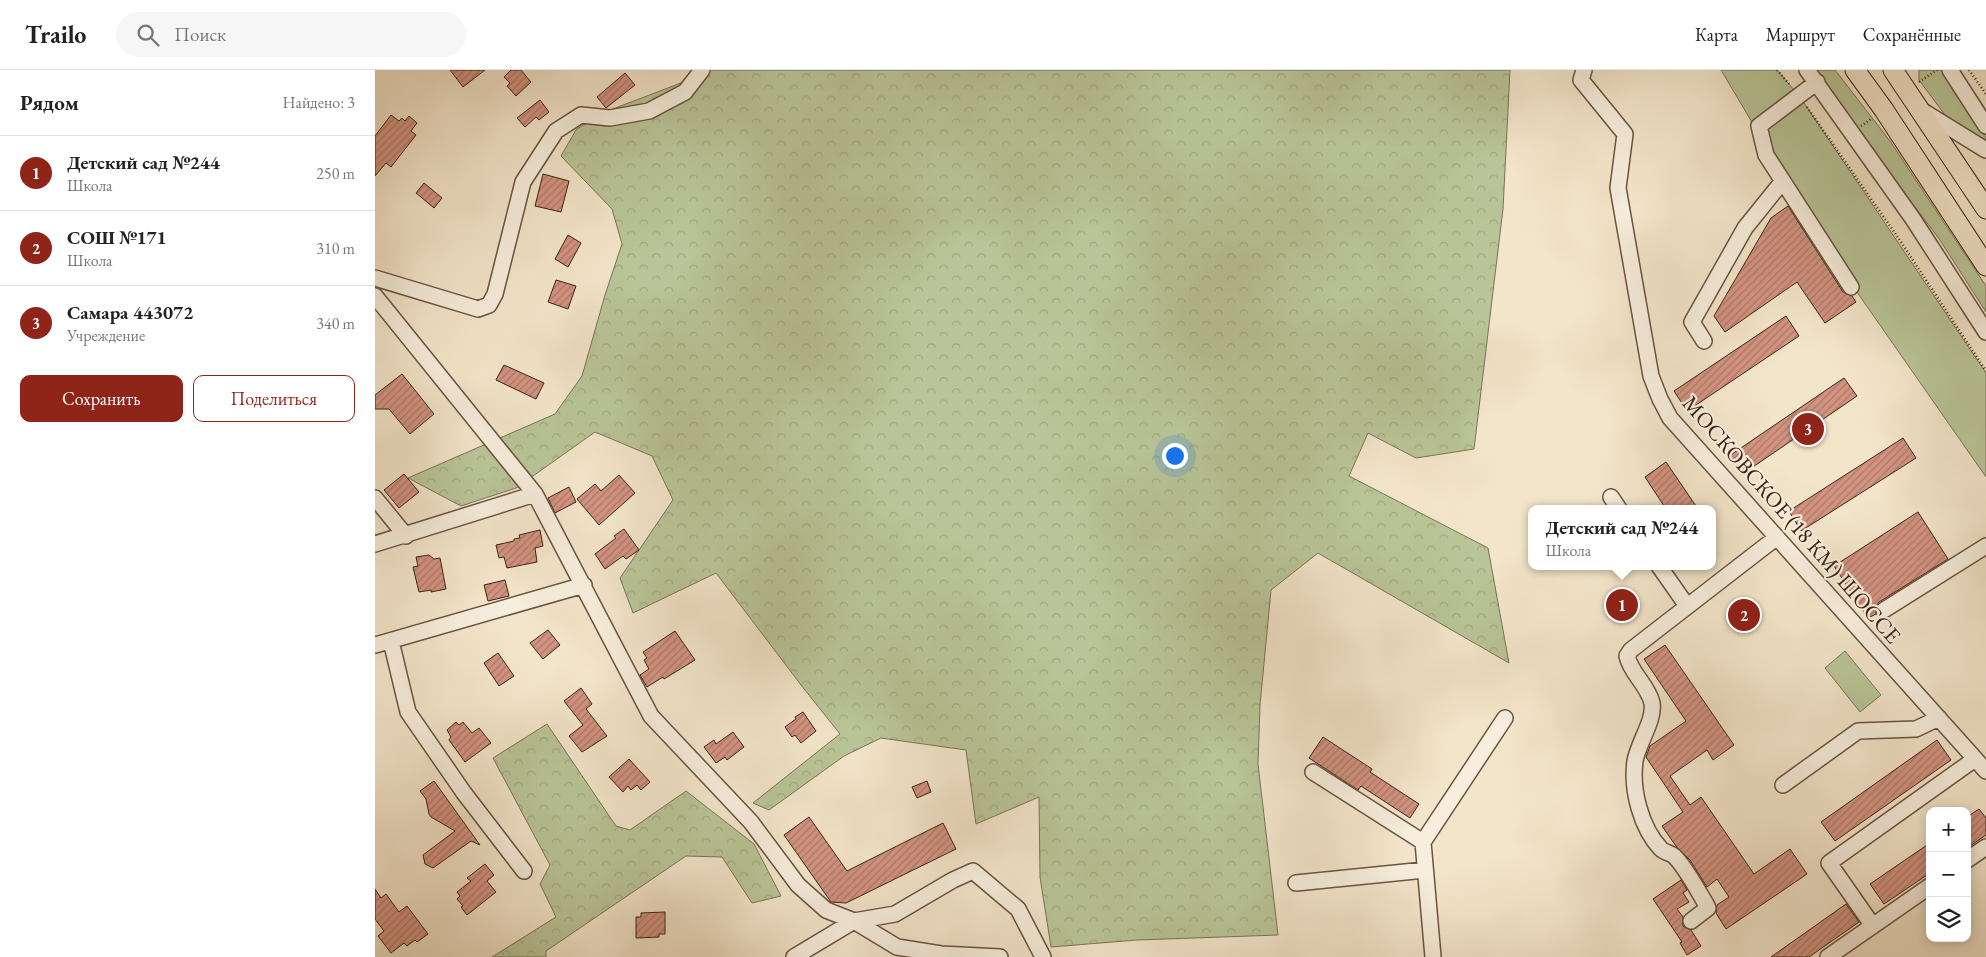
<!DOCTYPE html>
<html lang="ru">
<head>
<meta charset="utf-8">
<style>
	body { margin:0; font-family:"EB Garamond",serif; background:#f6f6f6; color:#222 }
	.controls { position:absolute; right:15px; bottom:15px; display:grid; overflow:hidden; border-radius:10px; box-shadow:0 2px 12px #0003 }
	.controls button { width:45px; height:45px; display:grid; place-items:center; padding:0; border:0; border-bottom:1px solid #e0e0e0; background:#fff; color:#222; font:25px sans-serif }
	.you { position:absolute; left:799px; top:385px; width:18px; height:18px; margin:-12px; border:4px solid #fff; border-radius:50%; background:#1a73e8; box-shadow:0 0 0 8px #1a73e833 }
	.badge { display:grid; place-items:center; width:32px; height:32px; border-radius:50%; background:#8f2418; color:#fff; font-size:16px; font-weight:700 }
	.pin { position:absolute; translate:-50% -50%; border:2px solid #fff; box-shadow:0 1px 5px #0006 }
	.popup { position:absolute; left:1153px; top:435px; width:188px; height:65px; box-sizing:border-box; display:grid; place-content:center; border-radius:10px; background:#fff; filter:drop-shadow(0 1px 4px #0005); font-size:16px; white-space:nowrap; color:#767676 }
	.popup b { font-size:19px; color:#222 }
	.popup::after { content:''; position:absolute; left:50%; top:100%; margin-left:-10px; border:10px solid transparent; border-top-color:#fff }
	.list { margin:0; padding:0; list-style:none }
	h2 { display:flex; justify-content:space-between; align-items:center; height:65px; margin:0; padding:0 20px; font-size:21px }
	h2 small { font-size:16px; font-weight:400; color:#767676 }
	.list li { display:grid; grid-template-columns:32px 1fr auto; gap:15px; align-items:center; box-sizing:border-box; height:75px; padding:0 20px; border-top:1px solid #e0e0e0 }
	.list b { display:block; font-size:19px; white-space:nowrap }
	.list p { margin:0; font-size:16px; white-space:nowrap; color:#767676 }
	.list em { font-size:16px; font-style:normal; color:#767676 }
	.actions { display:flex; gap:10px; padding:15px 20px }
	.actions a { flex:1; padding:11px 0; border:1px solid #8f2418; border-radius:10px; text-align:center; font-size:18px; color:#8f2418 }
	.actions .main { background:#8f2418; color:#fff }
	.icon { flex:none; width:28px; height:28px; fill:none; stroke:currentColor; stroke-width:2; stroke-linecap:round; stroke-linejoin:round }
	.map { position:relative; flex:none; width:1611px; height:887px; overflow:hidden }
	header { display:flex; align-items:center; gap:30px; box-sizing:border-box; height:70px; padding:0 25px; background:#fff; border-bottom:1px solid #e0e0e0 }
	header strong { font-size:24px }
	nav { display:flex; gap:28px; margin-inline-start:auto; font-size:18px }
	.search { width:350px; height:45px; background:#f6f6f6; display:flex; align-items:center; gap:12px; box-sizing:border-box; padding:0 18px; border-radius:28px; color:#767676; font-size:19px }
	main { display:flex }
	aside { flex:1; background:#fff }
	.map>svg:first-child { display:block }
</style>
</head>
<body>
<header>
<strong>Trailo</strong>
<div class="search"><svg class="icon" aria-label="search" viewBox="0 0 24 24"><circle cx="10" cy="10" r="6"/><path d="M15 15l6 6"/></svg>Поиск</div>
<nav><a>Карта</a><a>Маршрут</a><a>Сохранённые</a></nav>
</header>
<main>
<aside>
<h2>Рядом<small>Найдено: 3</small></h2>
<ul class="list">
<li><span class="badge">1</span><div><b>Детский сад №244</b><p>Школа</p></div><em>250 m</em></li>
<li><span class="badge">2</span><div><b>СОШ №171</b><p>Школа</p></div><em>310 m</em></li>
<li><span class="badge">3</span><div><b>Самара 443072</b><p>Учреждение</p></div><em>340 m</em></li>
</ul>
<div class="actions"><a class="main">Сохранить</a><a>Поделиться</a></div>
</aside>
<div class="map">
<svg width="1611" height="887" viewBox="0 0 1611 887">
	<defs>
		<pattern id="forest-crowns" width="20" height="18" patternUnits="userSpaceOnUse" patternTransform="scale(1.25)"><rect width="20" height="18" fill="#b9c598"/><path d="M2 6a3 3 0 1 1 6 0M12 15a3 3 0 1 1 6 0" fill="none" stroke="#a0a982"/></pattern>
		<pattern id="building-hatch" width="6" height="6" patternUnits="userSpaceOnUse" patternTransform="scale(1.25)"><rect width="6" height="6" fill="#d39381"/><path d="M-1 1l2-2M0 6l6-6M5 7l2-2" fill="none" stroke="#ac7868"/></pattern>
	</defs>
	<rect width="100%" height="100%" fill="#f3e5ca"/>
	<filter id="stains"><feTurbulence type="fractalNoise" baseFrequency=".004" numOctaves="4"/><feColorMatrix values="0 0 0 0 .2 0 0 0 0 .09 0 0 0 0 .02 0 0 0 .5 -.17"/></filter>
	<radialGradient id="worn" r=".72"><stop offset=".6" stop-color="#630" stop-opacity="0"/><stop offset="1" stop-color="#630" stop-opacity=".3"/></radialGradient>
	<path fill="#b9c598" stroke="#7a7456" d="M1346 0H1402L1425 27 1611 303V407L1454 182Z
		M1436 0H1460L1515 71 1611 216V242L1565 170Z
		M1544 0H1567L1611 68V76L1573 49 1544 10Z
		M1470 581 1506 625 1485 642 1450 598Z"/>
	<path fill="url(#forest-crowns)" stroke="#7a7456" d="M317 0H1135L1128 139 1099 379 1041 388 993 363 974 406 1113 478 1134 593 943 483 896 520 885 635 883 694 903 865 762 870 676 877 665 807 664 727 601 754 591 680 506 668 469 686 394 740 378 733 465 664 426 615 341 503 258 543 245 508 298 430 277 386 220 362 141 418 86 436 33 408 180 344 207 306 230 225 247 174 237 139 186 86 201 60 222 45 306 13Z
		M172 654 241 756 255 760 311 721 379 774 406 826 377 833 347 787 311 786 171 881V887H117L181 847 165 814 175 795 118 688Z"/>
	<path fill="url(#building-hatch)" stroke="#3c2313" d="M75 0H110L88 17Z
		M136 0H146L156 12 141 26 132 16 135 13 129 7Z
		M250 3 260 15 231 38 222 27Z
		M165 30 174 42 164 50 161 47 150 57 142 48Z
		M16 45 24 51 27 48 30 51 34 46 42 53 36 61 41 65 16 97 11 93 0 106V66Z
		M168 104 194 111 186 142 160 136Z
		M49 113 67 128 59 138 41 123Z
		M1413 136 1468 222 1477 226 1481 232 1450 253 1422 212 1350 262 1339 246 1396 148Z
		M193 165 206 173 193 197 180 189Z
		M181 210 201 216 193 239 173 232Z
		M1411 246 1424 266 1312 341 1299 321Z
		M129 295 169 313 161 329 121 310Z
		M27 304 59 344 35 364 14 339H0V325Z
		M1469 308 1482 326 1366 405 1354 386Z
		M1528 368 1541 388 1426 461 1414 441Z
		M1291 392 1323 439H1291L1270 407Z
		M29 404 44 422 24 438 9 420Z
		M244 405 260 423 224 455 202 429 220 414 226 421Z
		M194 417 201 432 180 443 173 428Z
		M1543 442 1573 489 1504 532 1501 536V544L1493 548 1459 496Z
		M249 459 264 480 251 489 248 486 230 499 220 484 241 468 239 466Z
		M165 460 168 476 160 478 162 492 132 498 129 487 124 488 121 475 139 471V469L145 468 144 465Z
		M54 485 59 489 65 488 71 519 56 522V520L44 522 38 497 43 496 41 487Z
		M130 510 134 526 113 531 109 515Z
		M173 560 185 575 168 589 155 573Z
		M300 561 320 590 289 609 288 607 272 617 265 605 274 599 269 590 272 588 268 582Z
		M1290 575 1359 675 1338 690 1332 680 1295 706 1315 735 1326 727 1379 804 1415 779 1432 804 1351 859 1341 843 1342 835 1354 827 1342 809 1332 817 1315 790 1301 776 1287 756 1308 742 1271 687 1275 676 1311 651 1269 589Z
		M123 583 139 606 124 616 109 593Z
		M206 618 217 634 211 639 232 666 207 682 194 666 208 655 189 631Z
		M428 642 441 661 426 673 420 665 417 667 410 657 421 649 420 647Z
		M81 652 84 655 88 652 97 663 104 658 116 673 90 692 74 670 76 667 72 660Z
		M358 662 369 677 352 690 350 687 341 693 329 677 339 670 341 674Z
		M948 667 997 699 995 702 1044 734 1035 748 986 716 983 720 934 688Z
		M1562 670 1576 690 1460 771 1446 752Z
		M254 689 275 712 266 720 262 715 256 720 253 716 248 722 234 707Z
		M59 711 105 775 96 771 58 798 50 794 48 785 80 761 56 747 54 744 51 729 45 721Z
		M552 711 556 722 542 728 537 717Z
		M1604 739 1611 748V765L1592 778V747Z
		M434 747 472 801 568 753 581 779 471 833 456 832 409 765Z
		M1555 773V803L1509 834 1495 814Z
		M110 794 119 805 112 811 121 822 92 845 86 837 88 836 82 829 85 826 82 822 96 811 92 808Z
		M1306 810 1312 820 1308 823 1314 832 1302 839 1308 847V856L1316 860 1326 876 1312 885 1305 873 1307 872 1278 829Z
		M0 819 6 828 11 824 24 842 32 836 53 864 42 872 40 870 32 876 29 873 16 883 3 866 9 861 0 849Z
		M1471 834 1484 852 1434 887H1396Z
		M290 842V864H284V867L261 868V847H266V843Z"/>
	<g fill="none" stroke-linecap="round" stroke-linejoin="round">
		<defs>
			<path id="minor" d="M1209 0 1206 10 1250 64 1243 118 1276 306 1285 329 1295 348 1611 701
				M1432 0 1538 149 1611 262
				M1575 0 1611 56
				M1442 12 1384 56 1391 85 1476 217
				M1546 40 1611 80
				M0 208 103 239 114 235 120 224 148 112 181 61 206 45 235 48 274 41 310 22 327 0
				M0 226 160 424 276 646 376 752 423 815 451 840 479 851 522 877 566 884 625 887
				M1329 271 1317 252 1370 158 1407 112
				M1236 427 1244 439
				M0 428 31 466
				M0 474 160 424
				M1284 496 1312 536
				M1509 540 1611 476
				M16 571 33 642 89 723 149 801
				M0 575 209 515
				M938 702 1048 772
				M1408 715 1483 661 1541 659 1564 648
				M1592 790 1611 777
				M921 813 1050 800
				M1316 851 1333 838 1331 834C1323 821 1310 796 1299 786 1296 783 1290 783 1286 779 1266 758 1256 720 1260 691 1263 673 1280 650 1277 633 1273 615 1256 604 1252 586L1256 580 1402 467
				M1498 856 1454 793 1600 689
				M419 887 479 851 520 844 578 810 598 801 643 839 668 887
				M1058 887 1048 772 1130 648
				M1453 887 1555 816"/>
			<path id="major" d="M1480 0 1509 40 1611 196
				M1518 0 1611 139"/>
		</defs>
		<use href="#minor" stroke="#6a5441" stroke-width="18"/>
		<use href="#major" stroke="#3c2313" stroke-width="21"/>
		<path stroke="#3c2313" stroke-width="2.5" stroke-dasharray="1 2.5" stroke-linecap="butt" d="M1402 0 1415 15
			M1594 0 1611 24
			M1544 12 1562 0
			M1432 37 1522 166 1611 301
			M1486 56 1496 49"/>
		<use href="#minor" stroke="#f7eedd" stroke-width="15"/>
		<use href="#major" stroke="#f3e5ca" stroke-width="19"/>
	</g>
	<g text-anchor="middle" stroke-width="4.5" stroke-linejoin="round" paint-order="stroke">
		<g font-size="22" fill="#3c2313" stroke="#f7eedd">
			<text transform="translate(1417 449) rotate(49)" y="8">МОСКОВСКОЕ (18 КМ) ШОССЕ</text>
		</g>
	</g>
	<rect width="100%" height="100%" filter="url(#stains)"/>
	<rect width="100%" height="100%" fill="url(#worn)"/>
</svg>
<div class="controls">
<button>+</button>
<button>−</button>
<button><svg class="icon" aria-label="layers" viewBox="0 0 24 24"><path d="M12 4l9 5-9 5-9-5zM3 14l9 5 9-5"/></svg></button>
</div>
<div class="you"></div>
<div class="pin badge" style="left:1247px;top:535px">1</div>
<div class="popup"><b>Детский сад №244</b>Школа</div>
<div class="pin badge" style="left:1369px;top:545px">2</div>
<div class="pin badge" style="left:1433px;top:359px">3</div>
</div>
</main>
</body>
</html>
